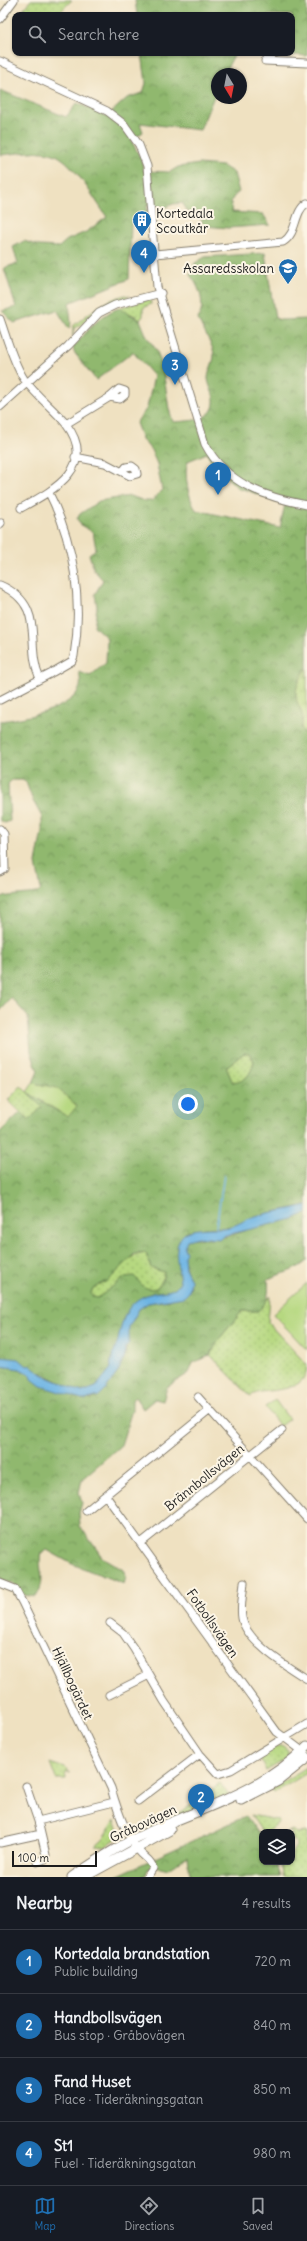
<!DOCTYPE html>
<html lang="en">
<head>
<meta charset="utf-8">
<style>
	body { margin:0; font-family:Delius,sans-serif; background:#20242c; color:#f1f3f6 }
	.controls { position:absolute; right:12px; bottom:12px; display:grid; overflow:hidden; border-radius:8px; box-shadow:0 1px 3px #0004 }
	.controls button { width:36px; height:36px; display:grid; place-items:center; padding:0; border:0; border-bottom:1px solid #363941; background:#171b24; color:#f1f3f6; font:20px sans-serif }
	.compass { position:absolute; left:211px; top:68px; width:36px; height:36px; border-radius:50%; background:#171b24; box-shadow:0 1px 3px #0004; rotate:170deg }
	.scale { position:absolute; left:12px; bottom:10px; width:85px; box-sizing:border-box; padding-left:4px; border:2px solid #1c1c1c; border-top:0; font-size:11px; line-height:14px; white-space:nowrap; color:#1c1c1c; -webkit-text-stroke:3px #fcf5e5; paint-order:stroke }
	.you { position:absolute; left:188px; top:1104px; width:14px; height:14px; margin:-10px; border:3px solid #fff; border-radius:50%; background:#1a73e8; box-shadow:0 0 0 6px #1a73e833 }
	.badge { display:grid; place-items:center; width:26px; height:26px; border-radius:50%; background:#1f6fb2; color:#fff; font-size:13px; font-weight:700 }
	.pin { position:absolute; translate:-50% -33px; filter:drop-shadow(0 1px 2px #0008) }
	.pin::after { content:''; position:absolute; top:21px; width:14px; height:12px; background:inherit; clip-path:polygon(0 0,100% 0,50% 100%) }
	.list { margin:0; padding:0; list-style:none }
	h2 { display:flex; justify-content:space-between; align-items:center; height:52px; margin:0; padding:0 16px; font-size:17px }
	h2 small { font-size:13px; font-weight:400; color:#9ea1a6 }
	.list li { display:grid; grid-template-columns:26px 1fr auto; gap:12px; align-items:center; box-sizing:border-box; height:64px; padding:0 16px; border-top:1px solid #363941 }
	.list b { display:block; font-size:15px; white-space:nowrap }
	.list p { margin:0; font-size:13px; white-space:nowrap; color:#9ea1a6 }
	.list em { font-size:13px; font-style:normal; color:#9ea1a6 }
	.icon { flex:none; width:22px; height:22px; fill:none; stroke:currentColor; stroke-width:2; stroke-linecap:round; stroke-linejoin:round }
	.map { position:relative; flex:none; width:307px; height:1877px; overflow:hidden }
	.search { position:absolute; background:#171b24; box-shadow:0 1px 3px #0004; left:12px; right:12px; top:12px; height:44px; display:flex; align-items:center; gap:10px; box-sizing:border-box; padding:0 14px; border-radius:8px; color:#9ea1a6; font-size:15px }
	.sheet { height:308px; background:#171b24 }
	nav { display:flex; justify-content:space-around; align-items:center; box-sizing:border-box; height:56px; border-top:1px solid #363941; background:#171b24; font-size:11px; color:#9ea1a6 }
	nav a { display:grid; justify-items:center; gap:2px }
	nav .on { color:#1f6fb2 }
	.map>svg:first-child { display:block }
</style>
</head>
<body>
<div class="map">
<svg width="307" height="1877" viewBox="0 0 307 1877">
	<defs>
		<pattern id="grass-dots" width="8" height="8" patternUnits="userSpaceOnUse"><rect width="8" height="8" fill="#b6d880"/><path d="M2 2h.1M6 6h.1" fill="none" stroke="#9cb96e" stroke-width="1.8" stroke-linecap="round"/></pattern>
		<pattern id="forest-crowns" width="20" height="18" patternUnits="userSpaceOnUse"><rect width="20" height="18" fill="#90b86e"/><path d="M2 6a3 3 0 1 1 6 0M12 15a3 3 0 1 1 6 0" fill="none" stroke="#75955a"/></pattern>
		<pattern id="wetland-marsh" width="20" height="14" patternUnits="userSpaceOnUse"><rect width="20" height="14" fill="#b6d880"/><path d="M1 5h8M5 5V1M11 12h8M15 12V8" fill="none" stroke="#9cb96e"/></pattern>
	</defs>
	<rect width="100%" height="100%" fill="#fcf5e5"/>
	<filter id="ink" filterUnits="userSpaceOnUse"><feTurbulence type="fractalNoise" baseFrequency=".025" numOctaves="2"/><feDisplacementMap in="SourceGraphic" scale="8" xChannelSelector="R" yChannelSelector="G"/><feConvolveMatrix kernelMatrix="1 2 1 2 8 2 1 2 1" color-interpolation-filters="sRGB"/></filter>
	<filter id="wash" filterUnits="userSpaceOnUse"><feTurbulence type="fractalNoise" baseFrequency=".012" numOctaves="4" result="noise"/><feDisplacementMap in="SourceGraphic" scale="16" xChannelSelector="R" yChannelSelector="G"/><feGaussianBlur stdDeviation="0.9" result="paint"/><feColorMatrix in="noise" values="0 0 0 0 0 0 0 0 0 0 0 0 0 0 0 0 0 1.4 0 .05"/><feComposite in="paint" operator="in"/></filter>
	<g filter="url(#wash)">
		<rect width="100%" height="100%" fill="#efe1c1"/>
		<path fill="url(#grass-dots)" stroke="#697a4e" d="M31 0H72L57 15 19 14Z
			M125 295 130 296C105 307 100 303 80 327V325L74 328 73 336V326C89 313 105 300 125 295Z
			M150 299 151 304 143 308V316L140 320 137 318 136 315 135 316 127 312H119L118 308Z
			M244 1053 250 1054 254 1061C251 1074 247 1081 233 1084L226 1067Z
			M21 1086 42 1107 29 1121 8 1100Z
			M146 1253 151 1268 165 1272 163 1279 157 1288C148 1290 144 1290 139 1282L107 1293 98 1298 93 1297 91 1293 93 1288C118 1280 122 1255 146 1253Z
			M270 1296 268 1323 307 1365C307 1397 265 1386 250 1396L210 1355 220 1338 242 1311H258Z
			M278 1746H283L288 1750V1758L266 1771 259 1756Z
			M50 1763 65 1768 70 1773 65 1772 66 1779H56Z
			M307 1767V1773L274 1793 271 1789Z
			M220 1783 229 1795 147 1829H140L180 1812Z
			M251 1815 277 1820 279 1822 267 1832H262Z
			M115 1820 119 1830 118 1837 105 1847 95 1846 102 1840Z
			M292 1830 297 1833 307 1832V1877H283L279 1862H292V1853L296 1846 295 1841 292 1840V1832H288Z"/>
		<path fill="url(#forest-crowns)" stroke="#566a45" fill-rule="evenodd" d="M135 0H307V56L270 53H292V15H137Z
			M142 53H235L224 74H217V89L200 130 140 123 143 132 131 140 141 159 144 171 170 172 178 167 199 164 223 166 234 173 239 192C231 198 230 202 232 212L263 214 270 225 228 228 204 226 199 215 192 216 185 209 183 203 173 204 166 207 147 204V216L143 222 139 219 131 223 129 279 69 303 71 323 69 329 57 310 14 323 2 311 16 307 4 268 18 263 13 247 24 241 40 246 59 247 67 240 86 232 107 217C94 199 75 164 56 155 41 148 16 154 0 155V90L66 117 77 103 107 116 127 98 143 93 146 83Z
			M265 253 275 318 281 320 307 319V668C302 675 296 685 296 694 295 707 307 709 301 728L307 738V1205L255 1216 239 1224 222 1228 216 1227 187 1231 177 1246 180 1283C173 1291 169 1291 159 1292 128 1297 123 1316 118 1342 116 1350 109 1360 111 1368 105 1378 98 1387 88 1392 77 1396 21 1357 0 1357V1132L21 1112 29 1120 42 1107 27 1092 63 1114 57 1088 33 1083 38 1071 31 1052 28 1017 12 998 0 1011V897L37 893 41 890 36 863 42 831V817L33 801 26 782 22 780H12L8 784 10 821 5 823 0 820V721C20 719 73 710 80 687 81 683 80 676 79 672L90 676 106 663 107 638 94 626 97 607 95 594 103 580 94 570 89 554 96 549 93 532 82 526 77 519 80 514 99 501 130 496 145 501H152L162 490 157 464 151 450 142 439 136 423 147 408 154 376 133 352 96 380 74 352 73 347C87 332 99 315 119 308L140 320 147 337 157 351 163 370 169 409 173 422C187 421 213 421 214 403 215 395 209 387 208 379 208 371 214 363 214 355 214 346 201 327 198 319 206 305 200 287 190 275L195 263 205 257ZM207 453 213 464 240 490 243 489 285 504 280 528 196 510C189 500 183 473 188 461ZM244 1053 250 1054 254 1061C251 1074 247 1081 233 1083L226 1067ZM146 1253 151 1268 164 1272 163 1279 157 1288C143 1291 142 1284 134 1276L125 1277 98 1298 93 1297 91 1293 93 1288 108 1281 135 1254Z
			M307 1213V1261C296 1271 282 1273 268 1279 269 1293 269 1301 258 1311H242L220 1338 210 1355 193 1363 189 1373 167 1387 163 1401 155 1399 143 1409 135 1397 132 1400V1410L121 1445 82 1479 79 1493 82 1503 79 1513 80 1526 102 1557 125 1571 126 1577 124 1584 72 1564 47 1550 41 1553C37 1570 48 1578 36 1597L24 1595 13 1583 0 1580V1366L20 1369 33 1377 91 1400 105 1390 120 1367V1364L125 1356 129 1327 139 1309 148 1303 170 1300 189 1292 191 1286C187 1271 179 1254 187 1239 196 1237 203 1239 211 1239 228 1238 244 1230 259 1226 276 1222 291 1220 307 1213Z
			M246 1816 262 1838V1862H275L280 1877H190L188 1856 168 1869 157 1866 148 1869 145 1877H114Z"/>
		<path fill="url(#wetland-marsh)" stroke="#697a4e" d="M307 668V738L301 728C307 709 295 707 296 694 296 685 302 675 307 668Z"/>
		<path fill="#b6d880" stroke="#697a4e" d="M33 1083 57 1088 77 1106 68 1117 27 1092Z
			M307 1283V1350L273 1314Z
			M275 1400 289 1419 280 1426 265 1407Z"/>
		<path fill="#6cb4e4" stroke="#446880" d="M307 1205V1213L293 1219 222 1236 219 1239 198 1237 187 1240 184 1248 186 1253 184 1256 185 1268 191 1280 189 1292 184 1297 148 1303 139 1309 129 1327V1343L125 1348V1356L118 1372 105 1390 99 1396 85 1400 41 1386 32 1379 31 1375 20 1369 0 1366V1357L19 1359 27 1366 30 1365 45 1376 82 1392 96 1387 111 1368C109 1361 116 1347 118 1340 124 1314 128 1297 159 1292 169 1291 173 1291 180 1283 179 1268 172 1249 182 1236 189 1227 212 1228 222 1228 234 1228 245 1219 256 1216 273 1211 290 1210 307 1205Z"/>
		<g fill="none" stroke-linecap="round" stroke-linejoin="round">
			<path stroke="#6cb4e4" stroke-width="1.5" d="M216 1227 224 1175"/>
		</g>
	</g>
	<g filter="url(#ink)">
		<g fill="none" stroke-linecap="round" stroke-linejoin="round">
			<defs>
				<path id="minor" d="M0 19 14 0
					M0 61 107 111 124 124 139 145 147 166 157 287 205 444C226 484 265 497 307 505
					M265 61 307 63
					M155 254 283 242C298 233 293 212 307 203
					M0 319C7 339 13 362 24 379 36 396 53 408 66 424 99 467 52 491 21 508
					M0 407 68 346 99 313 115 305 161 293
					M66 424 110 397 120 399 125 395V391L119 389 110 397
					M75 457 105 463 130 476 137 474 136 469 132 466 126 467 123 471
					M49 493C74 542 83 601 74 656L72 661 53 672
					M0 524 1 523
					M0 585C48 606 24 644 40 679
					M0 700 50 674
					M0 829 4 834 5 869 0 872
					M198 1397 307 1519
					M106 1496 277 1732 305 1753
					M86 1511 210 1410
					M141 1543 282 1430
					M0 1583 15 1589 22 1602 111 1788C117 1809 125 1834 139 1851 144 1858 151 1859 153 1868L147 1877
					M244 1583C243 1594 240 1607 242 1618 246 1642 288 1667 307 1679
					M110 1623 123 1633 134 1649 164 1701 200 1754 218 1774 231 1770 307 1724
					M109 1695 149 1675
					M26 1786 38 1821
					M138 1801 200 1754
					M0 1843 41 1834
					M37 1862 45 1859 46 1855 38 1821 114 1802"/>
				<path id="major" d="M241 1800 278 1781 307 1758
					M72 1877C95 1862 117 1846 142 1835 200 1808 262 1793 307 1746
					M84 1877 170 1830"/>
			</defs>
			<use href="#minor" stroke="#867e6e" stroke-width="9"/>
			<use href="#major" stroke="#867e6e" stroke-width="11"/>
			<use href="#minor" stroke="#fff" stroke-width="7"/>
			<use href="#major" stroke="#fff" stroke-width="9"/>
		</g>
	</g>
	<defs>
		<symbol id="building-pin" viewBox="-11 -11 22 30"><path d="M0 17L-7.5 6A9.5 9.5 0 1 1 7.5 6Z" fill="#1f6fb2" stroke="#fcf5e5"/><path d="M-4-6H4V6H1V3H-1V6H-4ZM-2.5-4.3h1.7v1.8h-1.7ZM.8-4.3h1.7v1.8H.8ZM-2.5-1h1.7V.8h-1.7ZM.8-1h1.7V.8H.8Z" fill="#fff"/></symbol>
		<symbol id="school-pin" viewBox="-11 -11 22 30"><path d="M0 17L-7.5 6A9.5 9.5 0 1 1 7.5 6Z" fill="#1f6fb2" stroke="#fcf5e5"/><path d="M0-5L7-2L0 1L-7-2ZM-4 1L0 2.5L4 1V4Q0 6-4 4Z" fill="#fff"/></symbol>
	</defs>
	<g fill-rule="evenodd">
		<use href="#building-pin" x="131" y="209" width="22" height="30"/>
		<use href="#school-pin" x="277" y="257" width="22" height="30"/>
	</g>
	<g text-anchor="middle" stroke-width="4" stroke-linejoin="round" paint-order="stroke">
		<g font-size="13" fill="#1c1c1c" stroke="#fcf5e5" text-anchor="start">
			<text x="156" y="218">Kortedala<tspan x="156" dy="15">Scoutkår</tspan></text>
			<text x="274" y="273" text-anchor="end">Assaredsskolan</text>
		</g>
		<g font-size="13" fill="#1c1c1c" stroke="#fcf5e5">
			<text transform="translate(204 1477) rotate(-39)" y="5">Brännbollsvägen</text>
			<text transform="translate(213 1623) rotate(55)" y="5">Fotbollsvägen</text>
			<text transform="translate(73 1683) rotate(65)" y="5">Hjällbogärdet</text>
			<text transform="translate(143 1823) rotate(-25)" y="5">Gråbovägen</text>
		</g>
	</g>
</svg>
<div class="controls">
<button><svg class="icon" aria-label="layers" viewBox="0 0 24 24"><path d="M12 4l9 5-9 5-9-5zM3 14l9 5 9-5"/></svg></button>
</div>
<svg class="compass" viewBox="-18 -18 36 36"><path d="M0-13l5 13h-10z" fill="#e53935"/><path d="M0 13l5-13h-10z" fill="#9ea1a6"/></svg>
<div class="scale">100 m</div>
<div class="you"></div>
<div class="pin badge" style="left:218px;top:495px">1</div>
<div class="pin badge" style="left:201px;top:1817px">2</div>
<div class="pin badge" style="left:175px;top:385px">3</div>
<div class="pin badge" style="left:144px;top:273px">4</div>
<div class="search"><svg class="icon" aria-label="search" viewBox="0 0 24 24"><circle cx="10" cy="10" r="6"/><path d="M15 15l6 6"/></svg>Search here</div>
</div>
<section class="sheet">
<h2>Nearby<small>4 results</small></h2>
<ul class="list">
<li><span class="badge">1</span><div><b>Kortedala brandstation</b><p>Public building</p></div><em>720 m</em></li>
<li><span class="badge">2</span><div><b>Handbollsvägen</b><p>Bus stop · Gråbovägen</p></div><em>840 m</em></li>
<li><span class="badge">3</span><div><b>Fand Huset</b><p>Place · Tideräkningsgatan</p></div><em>850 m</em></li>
<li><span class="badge">4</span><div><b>St1</b><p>Fuel · Tideräkningsgatan</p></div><em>980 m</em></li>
</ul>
</section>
<nav>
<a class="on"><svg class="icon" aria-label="map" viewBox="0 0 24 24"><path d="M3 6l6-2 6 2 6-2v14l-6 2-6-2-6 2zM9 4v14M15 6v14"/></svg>Map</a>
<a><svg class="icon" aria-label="directions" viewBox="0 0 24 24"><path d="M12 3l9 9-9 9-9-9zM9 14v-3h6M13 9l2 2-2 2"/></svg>Directions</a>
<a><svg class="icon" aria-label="saved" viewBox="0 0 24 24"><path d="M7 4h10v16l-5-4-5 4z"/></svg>Saved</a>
</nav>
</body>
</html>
